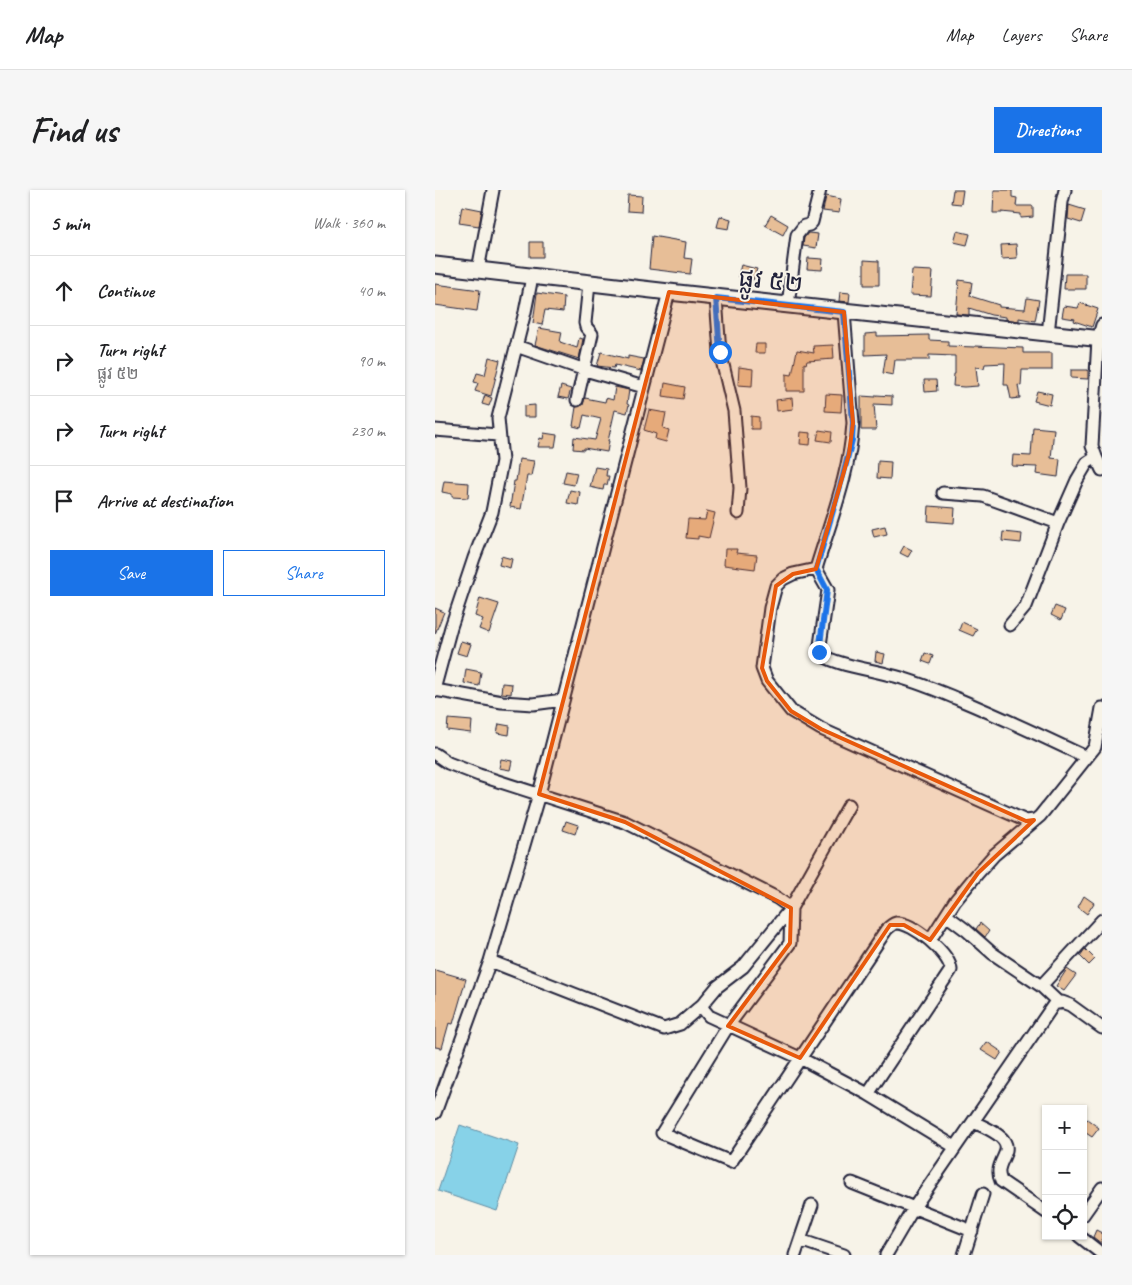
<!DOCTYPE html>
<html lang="en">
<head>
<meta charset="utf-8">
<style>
	body { margin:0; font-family:Caveat,"Noto Sans Khmer",sans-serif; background:#f6f6f6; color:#202124 }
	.controls { position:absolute; right:15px; bottom:15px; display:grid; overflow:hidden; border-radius:0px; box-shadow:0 1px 4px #0004 }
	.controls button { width:45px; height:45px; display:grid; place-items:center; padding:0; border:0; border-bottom:1px solid #e0e0e0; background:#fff; color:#202124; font:25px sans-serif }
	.stop { position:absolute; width:15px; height:15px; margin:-11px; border:4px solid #1a73e8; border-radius:50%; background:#fff }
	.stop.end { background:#1a73e8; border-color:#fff; box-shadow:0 1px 5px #0008 }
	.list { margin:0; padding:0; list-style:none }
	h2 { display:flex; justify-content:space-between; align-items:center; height:65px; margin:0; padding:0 20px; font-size:21px }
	h2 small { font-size:16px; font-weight:400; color:#757577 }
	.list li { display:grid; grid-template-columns:32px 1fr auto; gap:15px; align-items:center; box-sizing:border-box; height:70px; padding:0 20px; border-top:1px solid #e0e0e0 }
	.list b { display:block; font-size:19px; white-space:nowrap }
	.list p { margin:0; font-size:16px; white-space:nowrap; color:#757577 }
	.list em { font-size:16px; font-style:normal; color:#757577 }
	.actions { display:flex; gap:10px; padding:15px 20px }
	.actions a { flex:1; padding:11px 0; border:1px solid #1a73e8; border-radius:0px; text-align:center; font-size:18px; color:#1a73e8 }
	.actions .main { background:#1a73e8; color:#fff }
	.icon { flex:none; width:28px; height:28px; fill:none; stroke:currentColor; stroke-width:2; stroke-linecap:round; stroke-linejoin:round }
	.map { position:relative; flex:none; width:667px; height:1065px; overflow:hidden; border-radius:0px }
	header { display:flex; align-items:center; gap:30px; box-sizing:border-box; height:70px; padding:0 25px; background:#fff; border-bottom:1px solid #e0e0e0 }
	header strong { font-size:24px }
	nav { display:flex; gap:28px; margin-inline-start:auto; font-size:18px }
	.intro { display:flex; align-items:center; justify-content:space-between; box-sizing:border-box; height:120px; padding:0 30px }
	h1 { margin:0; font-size:35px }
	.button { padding:12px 22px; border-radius:0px; background:#1a73e8; color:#fff; font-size:18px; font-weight:700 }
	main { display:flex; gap:30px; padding:0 30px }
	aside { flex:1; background:#fff; border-radius:0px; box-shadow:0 1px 4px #0004 }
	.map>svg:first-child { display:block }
</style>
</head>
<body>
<header>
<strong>Map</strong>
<nav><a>Map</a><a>Layers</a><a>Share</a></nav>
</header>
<div class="intro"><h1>Find us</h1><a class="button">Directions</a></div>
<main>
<aside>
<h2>5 min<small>Walk · 360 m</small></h2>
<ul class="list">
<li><svg class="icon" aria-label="ahead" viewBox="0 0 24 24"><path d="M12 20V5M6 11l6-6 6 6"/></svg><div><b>Continue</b></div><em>40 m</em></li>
<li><svg class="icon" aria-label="right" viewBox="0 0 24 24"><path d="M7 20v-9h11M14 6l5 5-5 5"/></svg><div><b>Turn right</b><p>ផ្លូវ ៥២</p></div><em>90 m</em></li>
<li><svg class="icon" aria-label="right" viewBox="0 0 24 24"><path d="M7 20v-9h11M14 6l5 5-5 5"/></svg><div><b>Turn right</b></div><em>230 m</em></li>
<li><svg class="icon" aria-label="arrive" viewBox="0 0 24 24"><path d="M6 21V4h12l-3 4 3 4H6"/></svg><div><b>Arrive at destination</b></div></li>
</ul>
<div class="actions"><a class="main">Save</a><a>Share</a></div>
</aside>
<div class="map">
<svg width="667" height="1065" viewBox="0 0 667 1065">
	<rect width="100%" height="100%" fill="#f7f3e8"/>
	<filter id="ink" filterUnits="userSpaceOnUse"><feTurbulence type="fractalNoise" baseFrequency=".02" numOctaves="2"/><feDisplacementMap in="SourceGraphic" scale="10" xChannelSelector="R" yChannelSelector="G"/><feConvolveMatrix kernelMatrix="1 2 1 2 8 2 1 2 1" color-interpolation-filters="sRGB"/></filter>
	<g filter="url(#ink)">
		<path fill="#87d2e8" stroke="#5f8ca3" d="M25 935 84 955 62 1021 3 1001Z"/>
		<path fill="#e7be97" stroke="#22223b" d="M518 0H528L526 14 516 13Z
			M559 0H577V7L582 8 581 16H598V27L586 28V24L567 22V23H558Z
			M193 5 207 6 206 22 192 21Z
			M391 6 406 9 404 23 388 21Z
			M634 15 650 20 646 33 633 29Z
			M27 16 47 20 44 36 24 33Z
			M336 25 353 35 348 45 330 35Z
			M285 26 296 29 294 39 282 37Z
			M522 41 535 44 532 55 519 52Z
			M373 43 383 44 381 58 368 56 369 48Z
			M217 46 251 52 249 68 257 69 255 84 214 79Z
			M95 52H108V67H95Z
			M581 54 582 68 567 69 566 55Z
			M373 68 388 69 387 80 372 79Z
			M429 70 444 71V95H429Z
			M306 75 322 79 318 90 303 86Z
			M477 80 498 81 496 106 475 105Z
			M630 84H651V99H629Z
			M524 90 537 92 535 106 564 115V117L590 119 592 108 604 110 600 131 584 128V131L571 129V127L556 125 534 118V125L521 124Z
			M0 94 45 100 42 121 0 115Z
			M405 102 415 103 414 112 404 111Z
			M102 103 129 107 128 122 110 120 107 135 98 133Z
			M645 113 663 119 657 137 639 131 640 129 627 127 629 116 643 118Z
			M104 138 127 142 125 152 142 158 144 148 148 149 144 169 100 155Z
			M442 143V146L494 145V150L513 151V156L540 157V156L588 158V163H617V180H587L586 196 583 195 585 208 576 209 573 195H569L570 173 550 174 549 178 541 177 543 196 529 197 518 196 519 184H520V166L494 165V170H460L458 185 448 183 451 164 430 165V144Z
			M321 154H330V163H320Z
			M398 155 399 169 372 171 371 174 369 173V201H351V184L357 185 362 160 379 163 378 156Z
			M166 162 193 169V166L209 169 206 181 180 175 179 178 162 176Z
			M54 167 65 170 56 206 40 201 43 193 39 192 42 183 50 185Z
			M304 177 318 179 317 196 303 195Z
			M636 180H653V189L636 188Z
			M489 190H501L502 201 490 202Z
			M230 193 250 197 248 209 228 206Z
			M126 196 136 199 133 209 123 207Z
			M180 197 194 200 192 214 194 215 192 223 180 220 173 251H174L172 262 149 258V260L138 259 139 247 160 250 166 229 149 225 146 238 138 236 141 217 148 215 150 208 170 212 171 208 178 210Z
			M602 201 617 204 615 215 599 211Z
			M391 204 407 205 406 222 390 221Z
			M50 205 57 208 54 216 47 214Z
			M441 205 457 206V215L439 214 441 240H426V206L441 207Z
			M357 208 358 219 342 221 341 210Z
			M100 215V227H89V216Z
			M214 220 231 223 228 238 234 240 231 252 220 249 221 244 209 240Z
			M316 226 324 227V239H316Z
			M598 237 619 239 616 268 625 269 623 287 601 284 602 277 577 276 578 265 596 266Z
			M384 240 397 242 396 252 382 250Z
			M366 242 376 243 375 255 365 254Z
			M109 243 122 245 120 257H103L105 248 108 249Z
			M84 269 99 271 96 286H92L86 319 75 317 79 291H81Z
			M443 271 456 272 455 289 442 288Z
			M160 277 172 279 171 286H174L172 295H169L168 300 155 297Z
			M131 281 142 283 139 295 128 293Z
			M9 291 34 293 33 308 17 307V304L7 302Z
			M135 300 145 302 143 315 132 313Z
			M494 316 520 318 519 333 493 331Z
			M272 321 280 323 274 348 263 346V349L251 348 253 329 270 330Z
			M450 336 452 344 439 347 437 339Z
			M568 342 587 344 586 353 567 351Z
			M469 356 477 360 473 367 465 363Z
			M290 359H302L301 363 322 365 320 379 289 375Z
			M66 366 77 369 75 378 64 375Z
			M45 408 64 414 54 443 44 439 48 429 40 426Z
			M620 416 630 420 626 430 616 425Z
			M0 418 9 422 0 444Z
			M527 432 542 439 538 446 524 440Z
			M26 451 36 454 32 466 22 463Z
			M441 462 450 464 448 473 440 471Z
			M490 463 498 466 495 474 487 471Z
			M31 479 46 482 44 496 29 493Z
			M67 493 77 494 76 504 66 503Z
			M13 529 37 531 36 543 12 540Z
			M64 534 75 536 74 545 62 543Z
			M66 569 77 571 75 580 64 578Z
			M131 631 143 635 140 644 128 640Z
			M649 706 659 713 652 724 643 717Z
			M545 733 554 741 550 747 541 739Z
			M650 759 660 769 654 775 645 766Z
			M632 779 641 785 629 801 621 796Z
			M0 780 31 789 18 834 14 833 7 858 0 857Z
			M552 852 567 862 562 870 546 860Z
			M652 929 664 938 657 947 648 941V935Z
			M661 1040 667 1043V1054L658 1047Z"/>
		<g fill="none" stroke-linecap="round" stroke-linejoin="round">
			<defs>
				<path id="street" d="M43 80 58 0
					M281 108 285 162 299 221 305 298 303 323
					M353 115 362 45 369 36 374 35 377 32 385 0
					M613 144 627 12 630 0
					M81 156 150 180 209 197
					M142 210 157 144 151 137 150 133 154 94
					M0 240 63 245
					M661 267 667 280
					M508 303 548 306 623 333
					M381 379C395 332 415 283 418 233L409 122
					M575 435 591 416 623 333 642 290 652 273 661 267 657 256 663 149 667 135
					M0 496 16 437 39 368 57 322 67 271 63 228 90 122 97 87
					M0 500 67 512 98 514 128 510
					M0 564 13 573 44 585 190 632 342 708 356 718 355 753 293 836 227 943 296 972 451 740C454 737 457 734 461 733 478 732 515 764 516 780L433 904
					M599 630 591 631 386 539 356 521 332 491 327 478 335 418 341 396 348 389 358 384 381 379 393 400 384 462C393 474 439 480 455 485 478 490 501 500 523 509 566 527 609 547 651 567
					M511 725 531 740 557 763 606 796
					M495 750 520 711 543 683 559 665 605 626 660 557 667 518
					M55 771 229 839 245 834 267 815 282 797 308 777 356 718 414 615
					M624 813 606 796 667 730
					M267 815 269 820 274 826 365 868 433 904 520 957
					M0 923 55 771 104 604 234 102
					M538 932C600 957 554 966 566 991L611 1022
					M417 993 537 1041
					M648 1025 667 998
					M644 1046 667 1064
					M365 1050 409 1065
					M360 1065 377 1015
					M451 1065 478 1019 619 814 627 812 635 815 667 838
					M529 1065 548 1004"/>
				<path id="secondary" d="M0 75 234 102 667 149"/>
			</defs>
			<use href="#street" stroke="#22223b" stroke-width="15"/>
			<use href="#secondary" stroke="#22223b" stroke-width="19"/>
			<use href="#street" stroke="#f7f3e8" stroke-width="11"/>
			<use href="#secondary" stroke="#f7f3e8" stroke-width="15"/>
		</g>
	</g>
	<g fill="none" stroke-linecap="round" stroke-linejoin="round" filter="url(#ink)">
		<path stroke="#1a73e8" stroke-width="6" d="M285 162 281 108 409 122 418 233 417 250 408 286 381 379 392 400 384 462"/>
	</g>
	<path fill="#e8590c" fill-opacity="0.2" stroke="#e8590c" stroke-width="4" stroke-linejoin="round" d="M234 102 409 122 418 233 414 264 381 379 358 384 341 396 327 478 332 491 356 521 386 539 591 631 599 630 543 683 495 750 469 735H455L365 868 293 836 355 753 356 718 190 632 104 604Z"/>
	<g text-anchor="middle" stroke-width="4" stroke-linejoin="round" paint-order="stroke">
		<g font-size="25" fill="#22223b" stroke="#f7f3e8">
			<text transform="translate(336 90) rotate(6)" y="9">ផ្លូវ ៥២</text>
		</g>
	</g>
</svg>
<div class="controls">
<button>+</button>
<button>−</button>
<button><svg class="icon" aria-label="locate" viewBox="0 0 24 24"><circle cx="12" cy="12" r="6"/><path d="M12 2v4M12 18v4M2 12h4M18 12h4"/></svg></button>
</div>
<div class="stop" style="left:285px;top:162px"></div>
<div class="stop end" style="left:384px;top:462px"></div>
</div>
</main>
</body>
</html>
